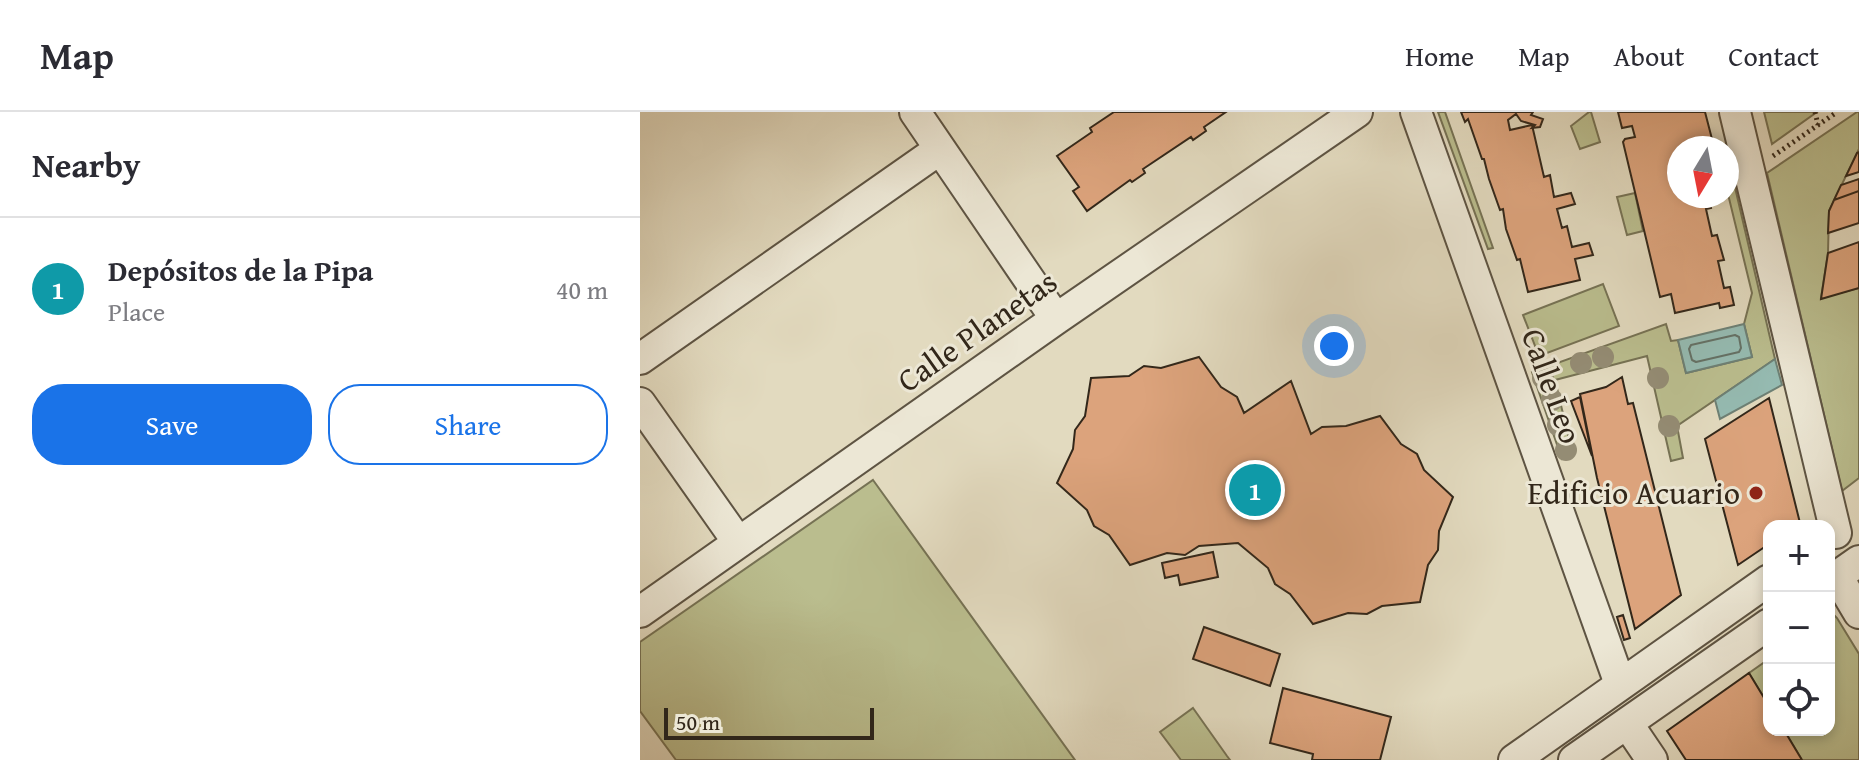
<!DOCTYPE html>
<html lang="en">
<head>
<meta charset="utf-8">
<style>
	body { margin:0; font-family:"Gentium Book Plus",serif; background:#f2f2f3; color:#2b2b33 }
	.controls { position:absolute; right:24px; bottom:24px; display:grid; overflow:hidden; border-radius:16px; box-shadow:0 4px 12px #0003 }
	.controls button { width:72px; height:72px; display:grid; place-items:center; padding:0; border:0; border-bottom:2px solid #e1e1e2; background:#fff; color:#2b2b33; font:40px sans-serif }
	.compass { position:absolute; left:1027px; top:24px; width:72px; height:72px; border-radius:50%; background:#fff; box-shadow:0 4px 12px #0003; rotate:190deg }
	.scale { position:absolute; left:24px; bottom:20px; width:210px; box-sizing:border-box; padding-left:8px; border:4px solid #32271a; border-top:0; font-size:22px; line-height:28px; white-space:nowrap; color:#32271a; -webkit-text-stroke:6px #ece7d5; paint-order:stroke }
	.you { position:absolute; left:694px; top:234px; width:28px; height:28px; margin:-20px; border:6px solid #fff; border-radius:50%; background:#1a73e8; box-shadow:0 0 0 12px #1a73e833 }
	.badge { display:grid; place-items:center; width:52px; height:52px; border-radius:50%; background:#1a73e8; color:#fff; font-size:26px; font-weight:700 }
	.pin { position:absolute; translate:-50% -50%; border:4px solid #fff; box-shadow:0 2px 8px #0006 }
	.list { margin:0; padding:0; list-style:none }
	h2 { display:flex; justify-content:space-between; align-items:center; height:104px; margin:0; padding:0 32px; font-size:34px }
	h2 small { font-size:26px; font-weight:400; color:#7c7c81 }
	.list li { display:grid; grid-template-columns:52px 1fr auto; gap:24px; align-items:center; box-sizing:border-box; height:144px; padding:0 32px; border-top:2px solid #e1e1e2 }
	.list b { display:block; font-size:30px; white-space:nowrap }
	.list p { margin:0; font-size:26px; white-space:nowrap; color:#7c7c81 }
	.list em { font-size:26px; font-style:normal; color:#7c7c81 }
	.actions { display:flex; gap:16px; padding:24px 32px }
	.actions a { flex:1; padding:18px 0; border:2px solid #1a73e8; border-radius:32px; text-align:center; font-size:28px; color:#1a73e8 }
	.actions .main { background:#1a73e8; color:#fff }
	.icon { flex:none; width:44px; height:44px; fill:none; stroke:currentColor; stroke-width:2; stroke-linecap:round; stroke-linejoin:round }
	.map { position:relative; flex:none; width:1219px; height:648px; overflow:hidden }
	header { display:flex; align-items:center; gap:48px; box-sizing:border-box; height:112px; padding:0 40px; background:#fff; border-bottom:2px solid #e1e1e2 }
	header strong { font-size:38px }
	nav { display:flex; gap:44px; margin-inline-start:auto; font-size:28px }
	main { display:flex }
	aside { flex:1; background:#fff }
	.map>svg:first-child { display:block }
</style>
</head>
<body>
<header>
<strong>Map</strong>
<nav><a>Home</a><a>Map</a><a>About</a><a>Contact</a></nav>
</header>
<main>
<aside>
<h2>Nearby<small></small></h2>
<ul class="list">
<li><span class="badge" style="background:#0f9aa8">1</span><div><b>Depósitos de la Pipa</b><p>Place</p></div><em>40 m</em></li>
</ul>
<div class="actions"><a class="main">Save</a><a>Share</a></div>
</aside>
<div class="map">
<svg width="1219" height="648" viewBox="0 0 1219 648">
	<rect width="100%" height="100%" fill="#e2dabf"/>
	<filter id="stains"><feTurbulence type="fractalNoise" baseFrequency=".0025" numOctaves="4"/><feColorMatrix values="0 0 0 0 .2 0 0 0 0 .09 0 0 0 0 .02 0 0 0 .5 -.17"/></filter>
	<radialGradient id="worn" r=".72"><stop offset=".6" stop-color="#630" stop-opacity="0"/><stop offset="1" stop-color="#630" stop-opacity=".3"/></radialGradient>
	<path fill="#babd8e" stroke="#767254" stroke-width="2" d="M798 0H805L853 136 848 137Z
		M949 0H951L960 30 940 37 931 14Z
		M1124 0H1177L1132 32Z
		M1217 0H1219V37L1189 99 1188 141 1181 186 1219 176V366L1202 379 1127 61Z
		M1087 41 1135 247 1037 314 1043 346 1031 349 1007 244 915 268 933 344 922 347 892 260 1026 212 1031 229 1038 228 1046 261 1112 245 1104 212 1112 181 1087 78Z
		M995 81 1003 119 987 123 977 85Z
		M963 172 979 214 899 244 883 203Z
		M233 368 435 648H36L0 599V530Z
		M1192 501 1197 506 1219 542V648H1162L1144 618H1189V503Z
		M1129 547V594L1109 561Z
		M553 596 587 644 590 648H541L520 620Z"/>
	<path fill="#95bbb2" stroke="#6d8075" stroke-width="2" d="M1104 212 1112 245 1046 261 1038 228Z
		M1135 247 1142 273 1080 307 1075 288Z"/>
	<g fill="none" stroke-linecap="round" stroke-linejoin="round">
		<path stroke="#647166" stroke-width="2" d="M1095 223 1099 225 1101 236 1099 240 1056 250 1052 248 1049 237 1051 233Z"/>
	</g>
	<path fill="#dca37c" stroke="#32271a" stroke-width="2" d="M474 0H586L564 15 566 19 553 28 551 25 503 57 505 61 492 70 490 68 447 99 433 79 439 75 417 44 452 20 450 16Z
		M821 0H893L891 3 903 7 900 15 892 16 895 13 881 9 876 2 868 8 870 18 892 13 904 65 910 63 914 85 931 81 935 92 917 97 922 116 927 114 932 135 949 131 953 143 935 147 940 168 888 180 880 147 877 148 866 117 863 97 860 98 849 67 844 47H842L828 7 825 10Z
		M978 0H1065L1072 27 1045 33V36H1039V84H1068L1071 96 1066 97 1072 124 1077 123 1084 148 1078 149 1084 176 1090 175 1094 193 1080 196 1079 191 1035 201 1031 182 1020 185 983 30 985 27 995 25 992 14 982 16Z
		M1219 40V60L1206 64 1217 41Z
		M1219 67V79L1194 88 1201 73Z
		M1219 79V111L1188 121 1189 99 1194 88Z
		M1219 130V176L1181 187 1188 141Z
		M559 245 581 275 597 285 604 301 651 269 671 322 682 315 706 314 740 304 761 332 777 342 784 358 813 385 799 419 798 438 788 453 780 490 742 494 727 502 708 501 673 512 650 482 635 472 628 456 598 431 559 434 545 443 527 441 490 453 469 423 454 414 447 398 417 371 433 337 435 318 445 304 451 266 489 264 504 254 521 256Z
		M982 265 988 292 993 291 1041 483 995 517 957 366 940 282 966 275Z
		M940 285 952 344 931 289Z
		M1129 286 1160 411 1155 414H1129V432L1098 453 1065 327Z
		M573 440 578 465 540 473 538 463 525 466 522 451Z
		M983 503 990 526 984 528 977 505Z
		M564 515 640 542 630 574 553 547Z
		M1109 561 1129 594V618H1144L1162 648H1046L1027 619Z
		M643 576 751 605 740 648H672L673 642 630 631Z"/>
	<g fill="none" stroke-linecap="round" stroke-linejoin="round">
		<defs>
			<path id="minor" d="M275 0 416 207
				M776 0 980 572
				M1095 0 1196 421
				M0 247 300 37
				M0 291 98 430
				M1197 464 1219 501
				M1189 470 1219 449
				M0 500 416 207 717 0
				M987 611 1012 648
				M874 648 1129 468
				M934 648 1129 512"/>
		</defs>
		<use href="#minor" stroke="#5e5443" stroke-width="34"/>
		<path stroke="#32271a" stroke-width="5" stroke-dasharray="2 4" stroke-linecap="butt" d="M1175 0 1178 13
			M1133 44 1197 0"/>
		<use href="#minor" stroke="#ece7d5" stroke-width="30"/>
	</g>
	<g fill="#948c74">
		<circle cx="963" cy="245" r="11"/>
		<circle cx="941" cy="251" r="11"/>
		<circle cx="903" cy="266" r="11"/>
		<circle cx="1018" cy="266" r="11"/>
		<circle cx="912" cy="288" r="11"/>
		<circle cx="918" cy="313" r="11"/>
		<circle cx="1029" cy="314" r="11"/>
		<circle cx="926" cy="338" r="11"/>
	</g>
	<circle fill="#8f2418" stroke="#ece7d5" stroke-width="3" cx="1116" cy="381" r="8"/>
	<g text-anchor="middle" stroke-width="6" stroke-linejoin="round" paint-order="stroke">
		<g font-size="32" fill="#32271a" stroke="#ece7d5">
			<text transform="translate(337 219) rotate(-35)" y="11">Calle Planetas</text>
			<text transform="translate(912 274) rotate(70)" y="11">Calle Leo</text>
		</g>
		<g font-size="32" fill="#32271a" stroke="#ece7d5" text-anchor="end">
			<text x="1100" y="392">Edificio Acuario</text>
		</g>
	</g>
	<rect width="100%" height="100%" filter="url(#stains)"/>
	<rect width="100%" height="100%" fill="url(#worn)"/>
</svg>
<div class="controls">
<button>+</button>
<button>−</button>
<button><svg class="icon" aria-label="locate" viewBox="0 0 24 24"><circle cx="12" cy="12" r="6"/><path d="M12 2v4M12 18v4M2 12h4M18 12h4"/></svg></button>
</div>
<svg class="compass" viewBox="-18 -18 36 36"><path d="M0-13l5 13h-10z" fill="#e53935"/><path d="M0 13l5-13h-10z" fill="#7c7c81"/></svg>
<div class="scale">50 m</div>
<div class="you"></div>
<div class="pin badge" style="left:615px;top:378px;background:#0f9aa8">1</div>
</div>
</main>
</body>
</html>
